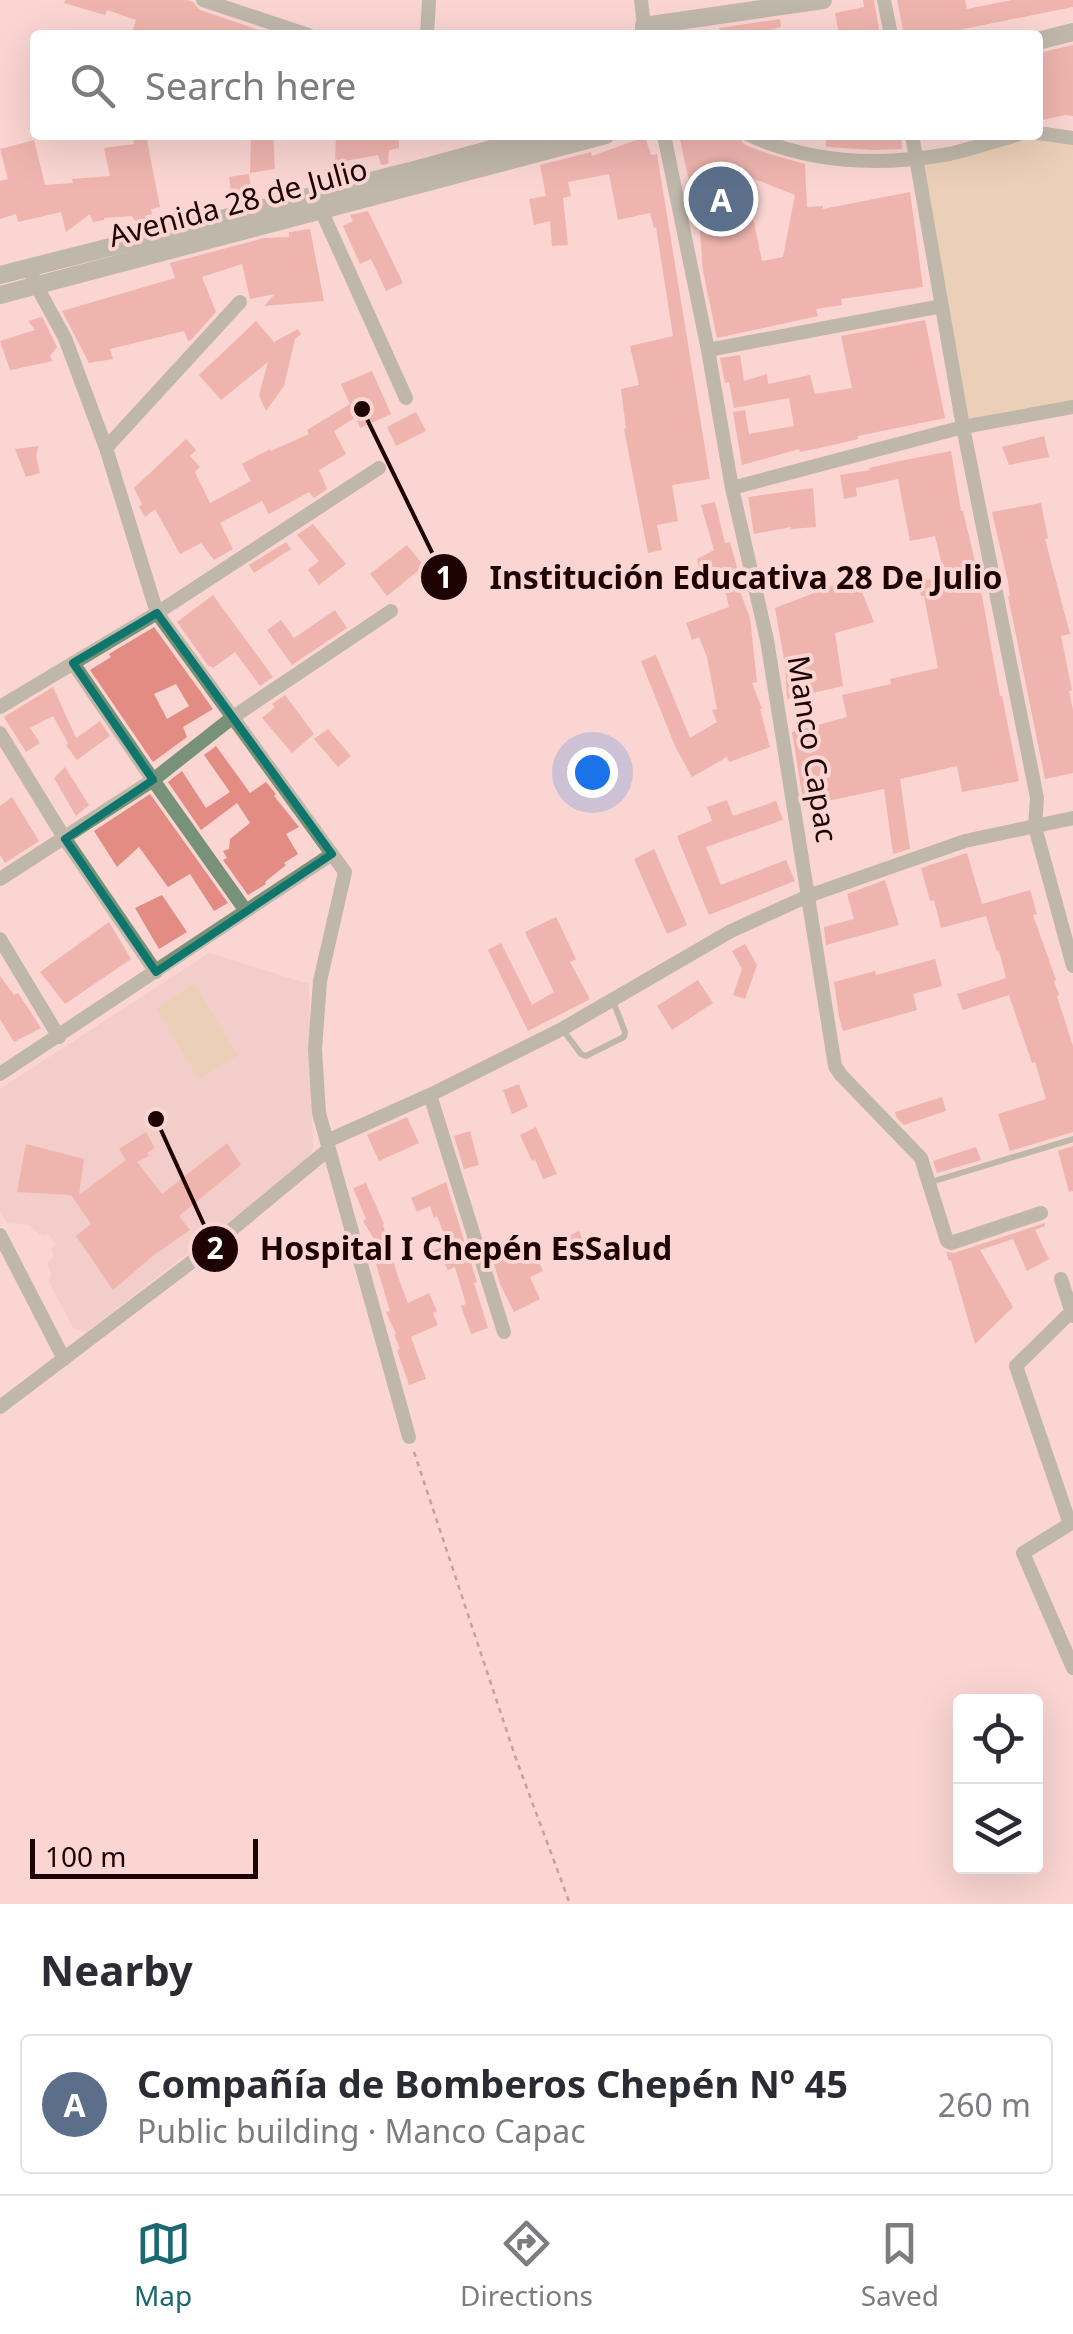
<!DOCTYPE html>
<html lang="en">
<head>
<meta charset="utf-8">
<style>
	body { margin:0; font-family:"Noto Sans",sans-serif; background:#f7f7f7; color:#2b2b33 }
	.controls { position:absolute; right:30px; bottom:30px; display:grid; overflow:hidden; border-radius:10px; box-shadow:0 10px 40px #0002 }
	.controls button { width:90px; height:90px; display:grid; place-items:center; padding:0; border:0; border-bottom:2px solid #e1e1e2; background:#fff; color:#2b2b33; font:50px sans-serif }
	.scale { position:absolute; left:30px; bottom:25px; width:228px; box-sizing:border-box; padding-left:10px; border:5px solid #1e0303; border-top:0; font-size:28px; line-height:35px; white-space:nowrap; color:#1e0303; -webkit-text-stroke:8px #fad5d1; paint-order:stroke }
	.you { position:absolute; left:592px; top:772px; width:35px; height:35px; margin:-25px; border:8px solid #fff; border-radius:50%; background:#1a73e8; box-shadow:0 0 0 15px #1a73e833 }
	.badge { display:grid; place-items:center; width:65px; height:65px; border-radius:50%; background:#1c6870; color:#fff; font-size:32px; font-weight:700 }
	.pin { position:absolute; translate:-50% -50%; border:5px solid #fff; box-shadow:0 2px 10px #0006 }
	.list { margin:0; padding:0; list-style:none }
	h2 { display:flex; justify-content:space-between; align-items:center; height:130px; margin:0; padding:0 40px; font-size:42px }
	h2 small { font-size:32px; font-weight:400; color:#7c7c81 }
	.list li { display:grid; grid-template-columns:65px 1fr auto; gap:30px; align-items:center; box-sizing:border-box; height:140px; margin:0 20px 20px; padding:0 20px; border:2px solid #e1e1e2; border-radius:10px }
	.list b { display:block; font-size:38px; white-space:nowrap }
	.list p { margin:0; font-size:32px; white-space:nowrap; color:#7c7c81 }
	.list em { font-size:32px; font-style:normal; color:#7c7c81 }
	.icon { flex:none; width:55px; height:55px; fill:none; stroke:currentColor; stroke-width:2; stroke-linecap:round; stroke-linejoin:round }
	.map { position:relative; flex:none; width:1073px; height:1904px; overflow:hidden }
	.search { position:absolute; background:#fff; box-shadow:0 10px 40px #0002; left:30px; right:30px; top:30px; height:110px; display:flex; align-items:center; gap:25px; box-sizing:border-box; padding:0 35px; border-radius:10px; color:#7c7c81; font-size:38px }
	.sheet { height:290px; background:#fff }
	nav { display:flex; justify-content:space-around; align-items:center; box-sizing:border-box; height:140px; border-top:2px solid #e1e1e2; background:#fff; font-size:28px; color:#7c7c81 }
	nav a { display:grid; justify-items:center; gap:5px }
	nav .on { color:#1c6870 }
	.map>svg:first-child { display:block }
</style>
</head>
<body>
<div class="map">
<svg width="1073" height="1904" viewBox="0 0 1073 1904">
	<rect width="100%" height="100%" fill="#fad5d1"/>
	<path fill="#eac3be" d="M209 953 309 984 313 1149 305 1163 86 1332 73 1328 49 1282 51 1273 47 1263 54 1256 51 1249 56 1245 48 1234 42 1236 29 1225 7 1223 0 1210V1089Z"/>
	<path fill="#dcc798" d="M1017 135 1073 138V407L963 427 917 157Z
		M194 984 238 1055 199 1079 156 1008Z"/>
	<path fill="#e28c83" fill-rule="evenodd" d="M65 0H187L193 2 200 10 274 35H149L132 32 136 20 107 10 105 15 64 3Z
		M863 0H874L880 35H839L835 13 864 7Z
		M897 0H965L967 9 1012 0H1073V7L934 35H904Z
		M780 19 781 27 750 35H721L719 28Z
		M1073 45V116L1065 115 1038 121V53Z
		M132 135H146L160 207 151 209 152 214 145 216 146 218 136 222 132 216 104 218V220L93 222 90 214 66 232 61 212 18 222 16 214 0 219V181L8 179 0 149 34 140 45 185 73 183 72 179 110 176 104 148 134 144Z
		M251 135H273L275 169 250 173Z
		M336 135H399V148L389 150 388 164 381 165 378 155 335 163Z
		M679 135 739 138 745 145 769 154 805 164 807 207 823 206V209L910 192 923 287 841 299 842 305 816 309 818 316 717 338 703 271 700 232ZM744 175 795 195 783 257 762 261Z
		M826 135H901L902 149 873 150 826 147Z
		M645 137 651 155 657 154 710 479 672 485 678 521 657 525 662 550 648 553 624 429 626 428 621 389 639 385 630 346 673 336 656 227 654 228 650 213 618 220 609 174 568 182 571 196 563 198 568 245 552 246 550 221 534 225 529 199 546 196 540 165 591 152 592 156Z
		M249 174 252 197 232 199 229 177Z
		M368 211 403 283 386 291 371 259 360 264 343 226 353 221 350 215Z
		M310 229 324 301 264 306 275 294 250 299 242 264 202 277 216 312 191 340 188 341 184 331 110 349 113 359 89 363 62 311 175 278 170 263 264 238 289 237V232Z
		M42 317 57 347 50 356 53 361 10 370 0 341 35 330 28 321Z
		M925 320 945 418 858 436V439L833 445 800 452 799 449 742 465 733 412 745 410 749 434 794 426 789 398 734 408 729 382 725 383 720 358 740 355 744 381 767 374 768 384 810 375 815 394 852 388 841 336Z
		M256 321 274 342 298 329 301 334 295 339 284 386 266 411 259 395 268 362 221 400 199 375Z
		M372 371 391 414 360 428 356 417 334 431 346 454 319 470 327 489 314 498 309 492 269 514 262 501 220 523 233 549 214 560 201 543 180 554 155 509 145 517 139 507 142 504 134 488 186 439 196 450 190 456 200 467 195 472 210 503 251 481 242 464 270 449 271 451 309 434 307 430 350 404 341 384Z
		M416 412 426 431 396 446 387 427Z
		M1044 436 1049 457 1009 465 1002 447Z
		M39 446 36 455 40 473 26 477 15 449Z
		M951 451 961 511H963L978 574 1000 696H1002L1019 781 962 792 957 766 900 779 910 849 893 854 884 789 804 806 792 732 847 717 842 695 891 684 890 679 938 668 924 596H921L918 581 945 578 935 536 910 541 898 479 856 488 857 496 844 499 840 475 870 470 869 468 895 462Z
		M813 488 816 527 791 529V527L754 534 748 497Z
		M715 502 725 543 730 542 741 582 737 583 750 618 757 682 752 683 762 709H760L770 747 729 762 727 757 692 777 675 746 641 661 656 655 690 738 717 722 712 710 717 709 707 657 699 637 692 640 686 623 729 607 724 586 704 590 697 559 714 550 701 505Z
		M1041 503 1048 538 1045 539 1070 634 1061 636 1072 690 1069 691 1073 710V773L1045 779 1008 596H1010L1008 582 992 512Z
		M313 524 346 564 319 585 308 570 319 561 297 535Z
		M286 542 291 549 254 573 249 565Z
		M407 545 424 566 387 596 370 574Z
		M856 577 874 622 835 633 843 686 787 699 785 665 775 608Z
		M213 595 273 677 260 686 235 652 213 668 211 666 209 667 177 622Z
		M335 610 347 628 292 665 267 630 281 620 294 638Z
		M154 627 213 709 183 727 187 737 153 762 90 670 111 657 109 654ZM176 684 189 706 167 719 154 694Z
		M53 687 76 738 100 721 110 736 77 760 66 745 68 743 53 716 30 728 40 743 26 752 4 717Z
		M285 695 314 734 292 753 262 718 275 707 272 704Z
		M328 729 351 756 338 767 314 739Z
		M216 746 250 793 266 782 276 794 274 796 299 827 286 834 298 854 284 863 286 865 265 882 266 884 248 895 223 860 227 858 223 851 229 849 230 839 250 823 237 803 201 830 168 782 182 771 206 808 230 792 204 755Z
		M65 767 89 805 76 816 54 778Z
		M150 794 228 903 214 911 190 874 168 887 139 847 117 867 94 831Z
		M12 797 39 841 5 863 0 855V806Z
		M727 800 733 816 776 801 783 820 706 847 721 885 786 860 795 881 709 915 677 836 712 821 707 807Z
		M654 849 687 925 667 934 634 859Z
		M967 853 982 904 1030 890 1037 914 1033 915 1056 980 1054 981 1059 995 1057 996 1073 1046V1132L1010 1151 998 1114 1046 1099 1035 1062 1032 1063 1009 995 963 1010 957 994 1006 978 999 951 997 952 986 916 941 928 934 900 930 901 921 868Z
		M885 880 899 925 826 945 824 927 854 919 847 894Z
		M162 895 187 932 159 949 135 908Z
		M556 917 576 959 570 962 590 999 528 1031 488 950 501 943 532 1005 554 992 525 932Z
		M109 922 131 959 65 1004 40 972Z
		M745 944 757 965 745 999 733 995 742 969 732 951Z
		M935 959 942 986 913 994 917 1010 843 1031 839 1017 834 982 875 971 876 975Z
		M0 976 14 995 18 993 41 1028 14 1042 0 1019Z
		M698 980 713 1003 672 1030 657 1006Z
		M519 1084 528 1107 512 1114 503 1090Z
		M942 1097 946 1111 904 1125 897 1118 895 1112Z
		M407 1117 419 1143 379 1161 367 1135Z
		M536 1127 557 1174 543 1179 535 1159 532 1161 520 1135Z
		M470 1131 479 1165 464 1169 454 1136Z
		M146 1132 155 1148 147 1153 149 1156 137 1162 162 1194 227 1143 241 1165 179 1216 190 1230 154 1255 113 1290 76 1236 91 1224 71 1195 17 1192 26 1144 84 1159 79 1195 126 1160 119 1149Z
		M1073 1146V1191L1069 1192 1058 1151Z
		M976 1147 981 1160 937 1173 933 1161Z
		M446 1182 477 1282 474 1283 488 1328 471 1334 461 1306 466 1304 455 1267 448 1270 443 1260 434 1263 430 1252 448 1245 437 1216 434 1218 430 1206 417 1212 411 1198Z
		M366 1183 384 1224 383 1225 398 1277 408 1303 429 1293 437 1311 433 1313 438 1325 411 1337 426 1379 409 1385 397 1350 400 1349 394 1334H396L386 1312 390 1311 376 1264 378 1263 371 1240 374 1239 363 1221 366 1219 353 1188Z
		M1045 1223V1226L1035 1230 1049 1259 1027 1271 1013 1239 980 1250 1013 1307 975 1344 951 1260 949 1261 946 1252 954 1253Z
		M579 1231 587 1250 564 1261 555 1242Z
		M529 1242 543 1271 530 1277 540 1299 514 1312 500 1284 493 1260Z"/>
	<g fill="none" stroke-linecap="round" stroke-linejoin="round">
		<path stroke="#836361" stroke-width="2.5" stroke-dasharray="5 5" stroke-linecap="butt" d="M414 1452 515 1756 570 1904"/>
		<path stroke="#789279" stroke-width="6" d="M563 1030 581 1054 586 1056 624 1037 625 1032 613 1001
			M931 1182 1073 1139"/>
		<path stroke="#789279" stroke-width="14" d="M203 0 308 35
			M641 0 644 26
			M884 0 891 35
			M427 35 429 0
			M1038 133 1073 138
			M664 135 708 350 732 488 767 640 835 1066 841 1075 921 1158 947 1241 951 1243 1041 1213
			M749 135C812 164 882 166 949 154 972 149 994 141 1017 135
			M912 135 963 427 1037 798 1035 827 1073 966
			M321 210 406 398
			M29 267 36 285 65 338 106 448 157 613 345 872 320 981 315 1049 319 1113 409 1437
			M708 350 942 306
			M106 448 240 302
			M732 488 963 427 1073 407
			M73 663 153 780 246 911
			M0 707 157 613 379 468
			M0 733 65 839 156 972
			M0 879 153 780 233 717 391 611
			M0 939 59 1037
			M0 1074 332 854
			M430 1095 504 1332
			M327 1141 430 1095 562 1029 731 931 808 896 965 841 1073 818
			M0 1235 64 1359
			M1061 1279 1073 1316
			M0 1407 202 1254 329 1149
			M1073 1522 1023 1553 1073 1668
			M1070 1524 1016 1366 1071 1312"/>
		<path stroke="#789279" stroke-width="18" d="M644 35V26L823 0
			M1038 41 1073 32
			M0 275 418 169 543 135
			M0 295 606 135"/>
	</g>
	<path d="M0 0H1073V1904H0ZM157 613 332 854 156 972 65 839 153 780 73 663Z" fill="#fad5d1" fill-opacity=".55" fill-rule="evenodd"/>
	<path fill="none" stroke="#0f766e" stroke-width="8" stroke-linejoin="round" d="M157 613 332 854 156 972 65 839 153 780 73 663Z"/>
	<g text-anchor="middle" stroke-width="8" stroke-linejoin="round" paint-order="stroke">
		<g font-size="30" fill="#1e0303" stroke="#fad5d1">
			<text transform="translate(238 203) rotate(-15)" y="10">Avenida 28 de Julio</text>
			<text transform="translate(812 749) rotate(81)" y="10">Manco Capac</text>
		</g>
	</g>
	<path fill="none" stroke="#1e0303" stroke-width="4" d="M362 409L444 577M156 1119L215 1249"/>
	<g fill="#1e0303" stroke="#fad5d1" stroke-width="4">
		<circle cx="362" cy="409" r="10"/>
		<circle cx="156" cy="1119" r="10"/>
		<circle cx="444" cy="577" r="25"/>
		<circle cx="215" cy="1249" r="25"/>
	</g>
	<g font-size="30" text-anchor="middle" font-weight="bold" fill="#fff">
		<text x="444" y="588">1</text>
		<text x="215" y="1259">2</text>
	</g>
	<g font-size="32" text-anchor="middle" font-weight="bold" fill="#1e0303" stroke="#fad5d1" stroke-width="8" stroke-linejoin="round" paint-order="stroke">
		<text x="746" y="589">Institución Educativa 28 De Julio</text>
		<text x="466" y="1260">Hospital I Chepén EsSalud</text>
	</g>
</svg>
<div class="controls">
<button><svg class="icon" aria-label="locate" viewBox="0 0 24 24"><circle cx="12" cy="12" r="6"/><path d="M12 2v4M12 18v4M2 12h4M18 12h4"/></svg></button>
<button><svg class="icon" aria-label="layers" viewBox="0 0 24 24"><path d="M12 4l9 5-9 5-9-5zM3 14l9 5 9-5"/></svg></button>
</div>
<div class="scale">100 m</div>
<div class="you"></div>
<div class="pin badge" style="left:721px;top:199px;background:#5c6f8a">A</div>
<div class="search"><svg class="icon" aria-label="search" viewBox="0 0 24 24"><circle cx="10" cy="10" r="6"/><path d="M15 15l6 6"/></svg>Search here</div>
</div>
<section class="sheet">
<h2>Nearby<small></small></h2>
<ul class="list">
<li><span class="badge" style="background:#5c6f8a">A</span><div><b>Compañía de Bomberos Chepén Nº 45</b><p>Public building · Manco Capac</p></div><em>260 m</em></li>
</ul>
</section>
<nav>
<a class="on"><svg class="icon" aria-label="map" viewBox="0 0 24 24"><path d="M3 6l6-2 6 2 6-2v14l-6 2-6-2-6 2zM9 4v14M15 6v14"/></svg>Map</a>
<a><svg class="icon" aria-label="directions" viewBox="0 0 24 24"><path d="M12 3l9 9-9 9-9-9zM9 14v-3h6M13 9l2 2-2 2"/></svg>Directions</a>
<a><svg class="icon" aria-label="saved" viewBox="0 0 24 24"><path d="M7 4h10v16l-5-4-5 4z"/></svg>Saved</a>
</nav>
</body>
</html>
